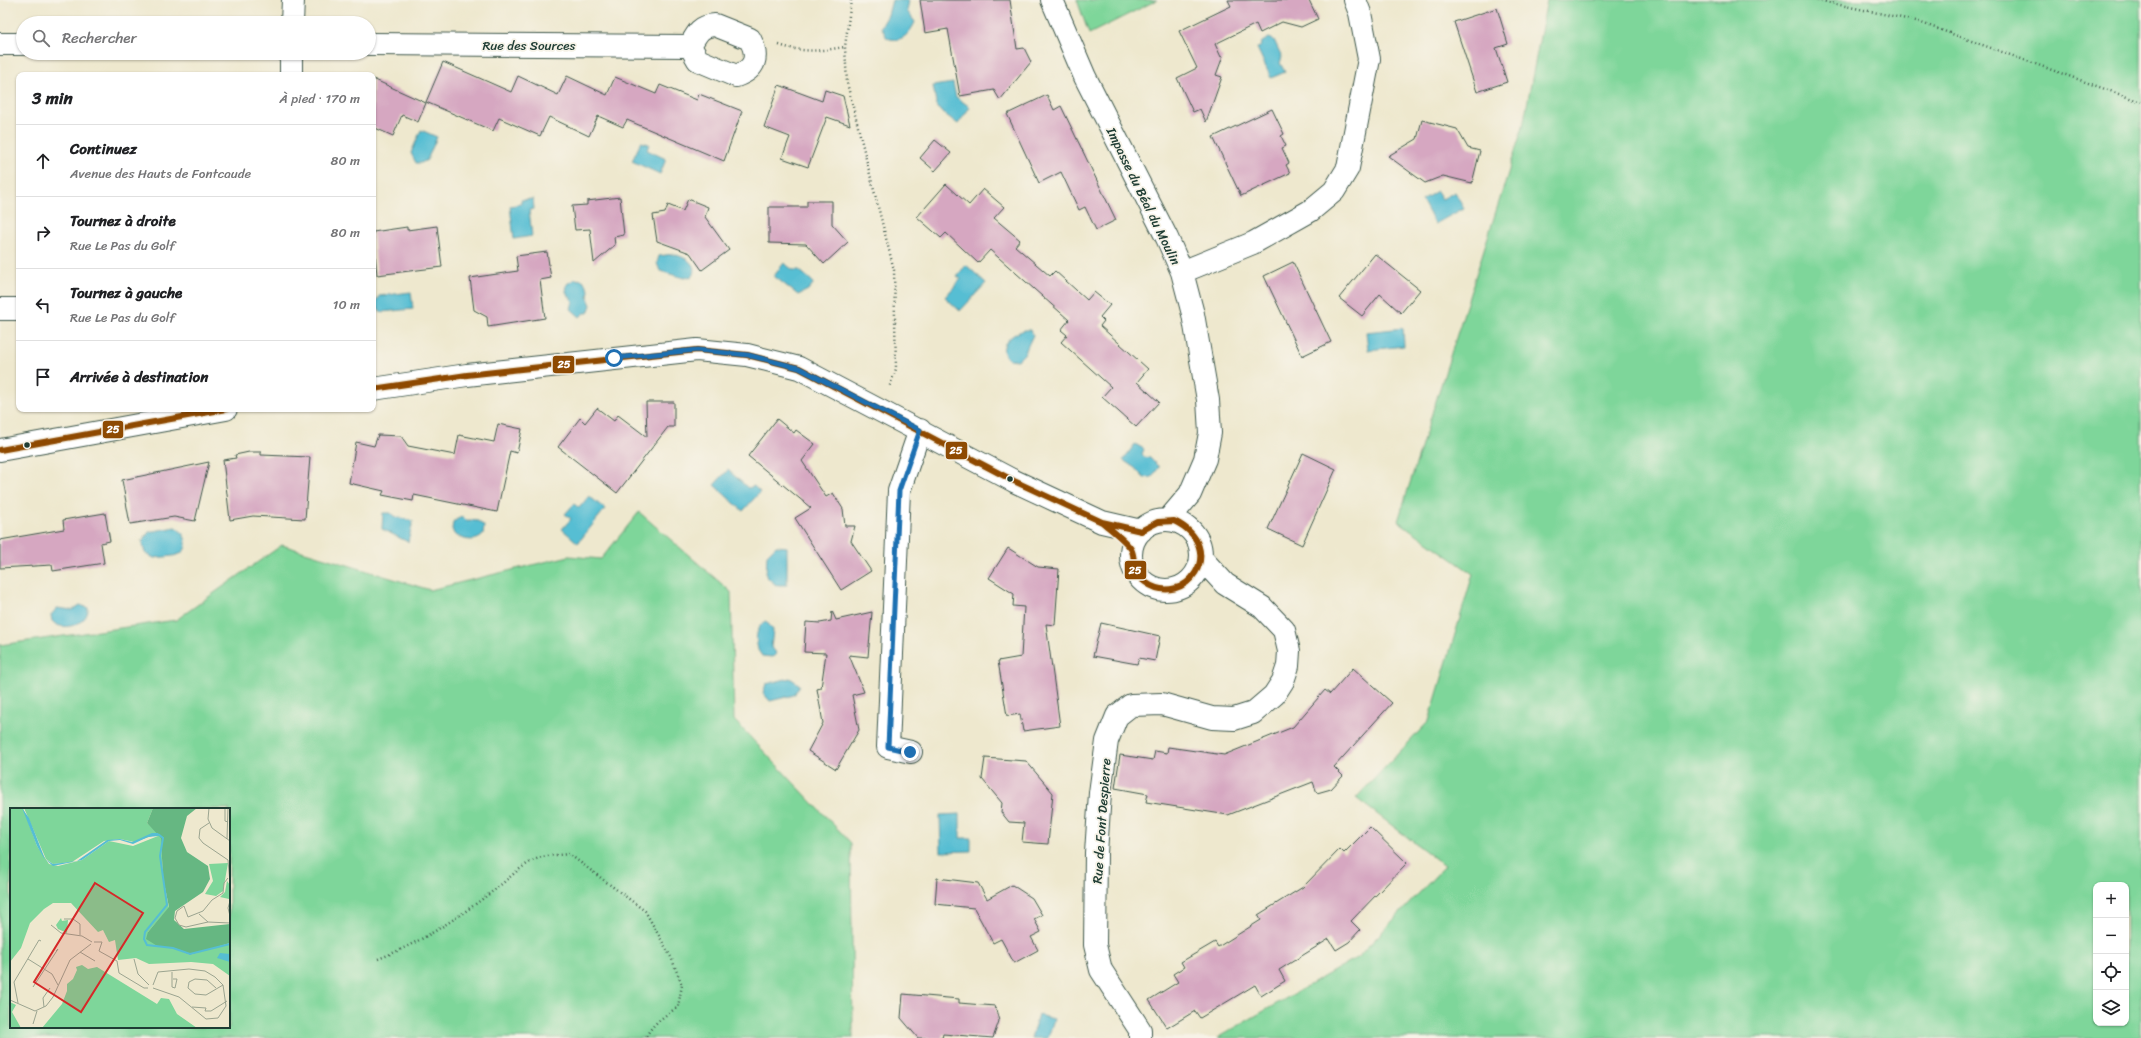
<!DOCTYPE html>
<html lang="fr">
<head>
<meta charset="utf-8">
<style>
	body { margin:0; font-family:Sriracha,sans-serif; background:#f6f6f6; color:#202124 }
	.controls { position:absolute; right:12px; bottom:12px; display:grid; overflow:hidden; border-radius:8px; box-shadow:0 1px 3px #0004 }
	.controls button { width:36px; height:36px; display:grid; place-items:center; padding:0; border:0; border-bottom:1px solid #e0e0e0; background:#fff; color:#202124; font:20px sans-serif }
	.stop { position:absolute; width:12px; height:12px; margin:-9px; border:3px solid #1f6fb2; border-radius:50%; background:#fff }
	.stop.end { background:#1f6fb2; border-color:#fff; box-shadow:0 1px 4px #0008 }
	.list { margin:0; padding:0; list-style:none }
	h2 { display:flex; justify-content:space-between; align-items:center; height:52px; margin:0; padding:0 16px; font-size:17px }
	h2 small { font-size:13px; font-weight:400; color:#757577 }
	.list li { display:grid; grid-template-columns:26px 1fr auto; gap:12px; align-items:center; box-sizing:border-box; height:72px; padding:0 16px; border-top:1px solid #e0e0e0 }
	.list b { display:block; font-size:15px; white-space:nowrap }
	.list p { margin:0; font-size:13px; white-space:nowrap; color:#757577 }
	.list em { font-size:13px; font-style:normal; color:#757577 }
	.icon { flex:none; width:22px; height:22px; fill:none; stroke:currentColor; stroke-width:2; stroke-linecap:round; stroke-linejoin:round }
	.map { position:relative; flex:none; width:2141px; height:1038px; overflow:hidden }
	.search { position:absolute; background:#fff; box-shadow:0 1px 3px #0004; left:16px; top:16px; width:360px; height:44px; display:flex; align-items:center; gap:10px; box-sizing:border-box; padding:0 14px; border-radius:22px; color:#757577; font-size:15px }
	.panel { position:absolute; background:#fff; box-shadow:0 1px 3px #0004; left:16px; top:72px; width:360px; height:340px; border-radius:8px }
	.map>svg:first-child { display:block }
</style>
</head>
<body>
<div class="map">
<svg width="2141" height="1038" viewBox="0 0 2141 1038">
	<rect width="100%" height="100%" fill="#f7f3e8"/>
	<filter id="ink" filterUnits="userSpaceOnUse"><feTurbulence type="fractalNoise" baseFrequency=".025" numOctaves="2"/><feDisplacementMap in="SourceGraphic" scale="8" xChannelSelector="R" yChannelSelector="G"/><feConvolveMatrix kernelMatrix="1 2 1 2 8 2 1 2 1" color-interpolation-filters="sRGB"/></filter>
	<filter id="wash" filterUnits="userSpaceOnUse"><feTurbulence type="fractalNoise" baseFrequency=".012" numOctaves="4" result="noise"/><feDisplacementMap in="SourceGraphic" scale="16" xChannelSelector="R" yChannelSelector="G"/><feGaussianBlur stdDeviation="0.9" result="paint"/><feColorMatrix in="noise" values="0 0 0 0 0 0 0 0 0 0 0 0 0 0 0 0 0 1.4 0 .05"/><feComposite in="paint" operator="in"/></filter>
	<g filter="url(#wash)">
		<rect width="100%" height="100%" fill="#eee8ce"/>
		<path fill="#7ed69a" stroke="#4e8a67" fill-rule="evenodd" d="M1077 0H1157L1089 34Z
			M1547 0H2141V1038H1217L1358 957 1445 866 1356 798 1429 721 1473 574 1398 521 1523 126ZM2096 885H2126V1023H2096Z
			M639 512 731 592 734 720 851 843 853 1038H0V645L176 620 282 545 430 590 569 556 601 559ZM11 809H229V1027H11Z"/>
		<path fill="#56bed3" stroke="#3a7e84" d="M892 0H909L907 11 915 22C909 35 901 43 887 38L881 27 888 15Z
			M1269 38 1274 40 1282 57 1280 63 1285 72 1271 78 1257 48 1260 47 1262 42Z
			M953 83 956 97 970 107 958 124 937 108 933 86Z
			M421 130 437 137 427 160 421 163H416L411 153Z
			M641 142 649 144 647 150 666 159 660 174 632 161Z
			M1437 191 1442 199 1455 192 1464 208 1435 224 1422 200Z
			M533 199 534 209 529 210 532 236 514 239 510 206 521 204V200Z
			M673 254C684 257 699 263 692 276L684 278 660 271 657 263 659 256Z
			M784 263 793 270H799L812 281 813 284 808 290 798 295 774 276Z
			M966 265 986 283 960 311 945 297 961 279 957 276Z
			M575 279 583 280 589 290 588 298 591 305 588 313H584L580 317 571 309 573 301 566 292 567 284Z
			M411 292 413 309 381 312 380 310 374 306 375 301 379 298V296Z
			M1403 328 1404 346 1368 350 1366 332Z
			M1025 330H1030L1033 335 1024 354 1018 360 1008 359C995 346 1013 333 1025 330Z
			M1135 444 1144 449 1142 454 1144 457 1150 458 1159 467 1152 477 1144 478 1135 468 1123 460Z
			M728 470 748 488 754 486 760 492 743 511 714 485Z
			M589 496 605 509 578 543 562 529 571 519 565 514 574 504 579 508Z
			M383 513H391L395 517 413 521 408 542 382 529Z
			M461 517 466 520 478 521 484 526 483 535C475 543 463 540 454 534L452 529 453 522Z
			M175 527C184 531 192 547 180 554 173 557 161 557 154 558L145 553 142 542 149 532Z
			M776 546 787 547V585H776L766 576 767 555Z
			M80 605 88 608C89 624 62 633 52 621L51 615 57 608 72 610Z
			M766 621 773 630 771 648 775 651 776 655 772 657 762 656C754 646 754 627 766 621Z
			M790 678 800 685 794 695 770 701 763 693 766 684Z
			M960 814V838H971V851L941 852 940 815Z
			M1038 1015 1054 1019 1048 1038H1031Z"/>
		<g id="blocks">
			<path fill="#d6a7c1" d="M920 0H1010L1017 49 1024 48 1031 62 1000 100 994 90 960 96 948 29 925 33Z
				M1228 0H1309L1318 19 1301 27 1282 22 1260 33 1256 24 1215 44 1221 57 1223 56 1216 75 1222 77 1206 122 1200 109 1193 112 1177 78 1197 68 1179 31 1231 6Z
				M1497 8 1508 44 1496 48 1507 82 1477 92 1454 22Z
				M443 62 511 92 518 76 558 95 567 76 607 95 615 77 656 94 660 85 697 100 699 94 742 111 724 161 627 120 623 127 598 116 589 136 549 117 540 136 499 118 493 131 426 102Z
				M373 79 426 103 418 122 402 115 393 136 373 127Z
				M779 85 822 101 825 90 843 96 850 125 827 117 808 167 782 158 790 137 764 127Z
				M1047 95 1054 110 1061 106 1116 220 1096 230 1085 207 1079 210 1061 172 1039 183 1007 114Z
				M1272 109 1284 134 1281 136 1286 146 1282 148 1289 163 1286 165 1290 173 1241 196 1213 137Z
				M1422 120 1457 129 1468 148 1480 151 1472 183 1443 176 1425 183 1388 156 1417 139Z
				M935 140 951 153 935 171 920 158Z
				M946 184 969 205 983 189 1004 207 994 218 1020 240 1015 246 1050 276 1055 271 1087 300 1094 292 1110 305 1100 317 1104 321 1100 326 1148 369 1137 382 1159 402 1136 427 1102 397 1111 387 1061 342 1067 335 1061 330 1069 320 990 250 978 263 946 233 941 238 917 217Z
				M620 197 624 235 614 237 615 245 594 263 590 229 575 230 572 206 587 205V201Z
				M688 199 708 207 705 217 729 250 702 270 690 253 657 241 653 215 665 213 668 205 683 211Z
				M807 201H832V224L848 242 824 264 806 244 769 243V207H807Z
				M437 226 442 267 377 275 373 232 407 227V230Z
				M547 252 551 278 540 280 545 318 488 327 487 317 474 310 470 278 518 271 516 256Z
				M1375 254 1420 290 1401 313 1380 294 1362 316 1339 298Z
				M1293 262 1331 342 1302 356 1264 276Z
				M646 402H674V427H668L617 493 558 447 580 418 585 423 597 408 614 421 618 415 647 437Z
				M777 419 794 433 796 430 815 444 802 461 826 497 833 493 843 509 845 526H855L851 541 871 571 841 590 795 518 811 508 748 456Z
				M498 424 522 429 517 453 510 451 497 512 414 495 413 501 382 495 384 491 349 483 356 442 374 446 378 435 401 436 408 446 455 455 459 435 494 442Z
				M249 452H261V455L310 457 305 519 253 516 230 520 223 460 236 458 235 455Z
				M1303 453 1336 469 1302 545 1268 529Z
				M209 462 195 521 174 517 130 524 122 480Z
				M105 513 110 541 101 543 104 563 53 571 52 565 0 568V540L64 529 63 520Z
				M1008 548 1038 567 1059 569 1055 625 1046 624 1060 726 1023 731 1020 714 1007 716 998 661 1021 657 1024 607 1013 606 1014 594 989 578Z
				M832 611 836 620 872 612 868 657 849 655 864 692 852 695 859 730 836 769 808 751 823 723 817 689 821 688 826 653 804 652 806 622 820 623 831 621Z
				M1101 623 1160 636 1155 661 1139 658 1137 664 1093 656Z
				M1353 668 1392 703 1334 767 1343 776 1331 789 1317 793 1313 782 1228 815 1146 802 1148 794 1115 788 1120 755 1153 760 1155 751 1167 753 1168 747 1224 755 1293 727 1325 690 1330 694Z
				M985 758 1026 761 1053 793 1048 844 1022 842 1024 823 1009 822 1001 812 1002 803 982 779Z
				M1370 827 1407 863 1351 921 1360 930 1349 942 1336 950 1329 939 1279 970 1285 981 1261 996 1255 985 1200 1018 1195 1011 1167 1028 1149 1000 1178 982 1173 974 1184 967 1181 962 1215 942 1218 947 1261 920 1258 915 1303 887 1340 849 1344 853Z
				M937 878 978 883 987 899 1012 885 1032 898 1042 915 1034 919 1041 932 1031 937 1038 950 1014 963 1001 939 993 943 974 908 935 904Z
				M903 994 959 999V1003L995 1006 999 1021 993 1038 943 1034 942 1038H918L901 1018Z"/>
		</g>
	</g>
	<g filter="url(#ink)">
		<use href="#blocks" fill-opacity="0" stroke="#3e574b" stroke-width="1"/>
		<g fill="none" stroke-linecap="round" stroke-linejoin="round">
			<defs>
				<path id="minor" d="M1052 0 1085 77 1167 238 1182 272 1193 314 1208 400 1210 433 1205 459 1190 494 1168 520
					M292 23 293 0
					M715 25 750 39C759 57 756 69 736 76L698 60 690 46C697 33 700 26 715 25Z
					M0 44H23
					M369 44 690 46
					M291 75V53
					M1182 272 1253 243 1310 211 1334 191 1348 168 1369 59 1360 13 1355 0
					M0 309H19
					M373 389 467 375 697 350 747 355 799 368 1014 481 1102 522 1141 531
					M0 450 226 409
					M1131 555a35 35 0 1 1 70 0a35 35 0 1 1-70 0Z
					M911 752 888 747 899 491 920 430
					M1140 1038V1030L1101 970 1095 945 1096 853 1100 793 1107 741 1117 716 1131 705 1162 704 1212 718 1234 719 1253 713 1274 695 1283 681 1288 666 1289 651 1284 630 1262 607 1225 584 1201 558"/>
			</defs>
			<use href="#minor" stroke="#3e574b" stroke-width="24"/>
			<path stroke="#3e574b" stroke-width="2.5" stroke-dasharray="1 3" stroke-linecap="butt" d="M851 0 845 47 847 83 894 270 896 369 889 388
				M1817 0 1916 21 2141 102
				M779 45C805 53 819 51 845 47
				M378 959C418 944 455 920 489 894 505 883 520 865 539 858 547 855 560 855 569 854L645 911 671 957 682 985 678 1007C667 1014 650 1025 646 1038"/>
			<use href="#minor" stroke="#fff" stroke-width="22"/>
			<defs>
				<path id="bus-1" d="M373 389 467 375 697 350 747 355 799 368 1014 481 1102 522
					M0 450 226 409
					M1174 521C1230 548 1185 611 1145 582 1129 571 1137 559 1131 549 1126 541 1110 529 1102 522L1141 531 1158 522Z"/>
			</defs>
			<use href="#bus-1" stroke="#f7f3e8" stroke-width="9"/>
			<use href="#bus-1" stroke="#8e4a02" stroke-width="6"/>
		</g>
	</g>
	<g fill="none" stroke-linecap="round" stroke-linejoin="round" filter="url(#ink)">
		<path stroke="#1f6fb2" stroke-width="5" d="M614 358 697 350 748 355 799 368 920 430 899 491 888 747 910 752"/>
	</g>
	<g fill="#1f3d34" stroke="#f7f3e8" stroke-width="1.5">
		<circle cx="27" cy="445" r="3.5"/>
		<circle cx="1010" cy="479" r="3.5"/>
	</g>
	<g text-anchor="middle" stroke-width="3.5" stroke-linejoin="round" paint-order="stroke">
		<g font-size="13" fill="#1f3d34" stroke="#f7f3e8">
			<text x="529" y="50">Rue des Sources</text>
			<text transform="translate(1144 196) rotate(64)" y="5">Impasse du Béal du Moulin</text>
			<text transform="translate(1101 821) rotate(-86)" y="5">Rue de Font Despierre</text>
		</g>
	</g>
	<g transform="translate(10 808)">
		<rect width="220" height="220" fill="#eee8ce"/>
		<path d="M0 0H13L27 38 39 56 48 58 72 52 99 33 123 38 148 28V26L124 34 110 31 94 33 62 54 43 56 36 51 14 0H143L137 15 148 25 151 29 153 70 159 100 138 124 149 139 163 140 180 147 220 135V168L203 156 181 154 139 156 126 150 108 152 105 132 99 134 93 122 88 124 61 95H43L34 101 20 115 11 140 0 154ZM218 55 213 83 206 88 195 86 203 73 199 56ZM217 73 220 77 219 91 210 89 215 84ZM51 110 52 113 58 112 57 125 48 121 46 117ZM72 157 78 161 87 159 147 196 151 190 159 191 167 206 187 220H32L52 196 57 183V176L63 171 67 162 66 159ZM0 194 6 197 2 204 11 220H0Z" fill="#7ed69a"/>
		<path d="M143 0H187L177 8 171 30 177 44 198 58 200 71 193 84 165 103 164 112 174 121 220 116V135L180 147 163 140 149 139 136 131 138 124 159 99 153 70 151 30 137 15Z" fill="#66b782"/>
		<path d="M12 0 19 10 35 51 43 56 67 53 97 32 110 31 122 34 142 25H148V28L138 29 123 36 110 32 99 33 72 52 43 58 34 50 27 38ZM210 145 220 146V154L207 150Z" fill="#56bed3"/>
		<path fill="none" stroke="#56bed3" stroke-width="2" d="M148 26 153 30 150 48 157 97 135 124 134 131 137 137 163 140 180 146 220 136"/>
		<path fill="none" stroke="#9ba490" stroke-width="1" d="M199 0 198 11 202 20 220 33M215 0V13L218 14M199 15 190 21 189 30 193 35 218 52 220 75M217 31 218 0M218 70 214 75 213 85 202 92 193 103 178 109 174 98 167 103 165 110 169 117 176 119 198 114 220 115M220 93 218 100 220 108M189 106 198 114M54 111H63L70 116V127M41 117 51 125 72 128 82 134M84 134H92L89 143 107 153 109 165 134 180H138M70 144 85 153M18 151 42 166 48 177M124 151 128 166 139 177M162 164V179L165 180 167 171H163M143 177 148 164 179 161 195 163 205 169 213 177 216 198 208 210 196 211 169 189 143 180M23 179 48 141 46 143M206 180 197 172 185 171 179 174 178 180 185 186 196 187 213 177M0 192 25 203 36 198 43 189 60 152 81 136M8 195 4 174 29 132 31 133M34 199 33 190 40 180M182 199 196 200 195 203H201L217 193M23 216 27 203"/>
		<path fill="#d62828" fill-opacity="0.15" stroke="#d62828" stroke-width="2" d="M85 75 133 105 71 204 24 174Z"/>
		<rect width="220" height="220" fill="none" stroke="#1f3d34" stroke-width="2"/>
	</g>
	<g stroke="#f7f3e8" stroke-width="1.5">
		<rect x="552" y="355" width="23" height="19" rx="4" fill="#8e4a02"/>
		<rect x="102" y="420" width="22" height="19" rx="4" fill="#8e4a02"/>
		<rect x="945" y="441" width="23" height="19" rx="4" fill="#8e4a02"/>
		<rect x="1124" y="560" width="23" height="20" rx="4" fill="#8e4a02"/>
	</g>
	<g font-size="11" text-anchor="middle" font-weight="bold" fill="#fff">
		<text x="564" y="368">25</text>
		<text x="113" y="433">25</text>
		<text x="956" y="454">25</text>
		<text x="1135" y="574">25</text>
	</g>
</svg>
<div class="controls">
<button>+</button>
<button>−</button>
<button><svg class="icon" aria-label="locate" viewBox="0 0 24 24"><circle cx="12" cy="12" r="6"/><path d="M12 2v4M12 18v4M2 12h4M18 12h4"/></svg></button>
<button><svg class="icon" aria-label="layers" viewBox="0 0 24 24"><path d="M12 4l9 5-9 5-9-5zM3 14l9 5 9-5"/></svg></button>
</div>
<div class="stop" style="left:614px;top:358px"></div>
<div class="stop end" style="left:910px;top:752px"></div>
<div class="search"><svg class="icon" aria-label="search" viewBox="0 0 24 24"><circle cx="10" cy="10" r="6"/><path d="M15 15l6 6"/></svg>Rechercher</div>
<section class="panel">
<h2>3 min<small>À pied · 170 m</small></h2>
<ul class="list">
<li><svg class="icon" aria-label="ahead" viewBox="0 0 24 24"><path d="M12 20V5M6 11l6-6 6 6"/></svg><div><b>Continuez</b><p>Avenue des Hauts de Fontcaude</p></div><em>80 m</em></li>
<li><svg class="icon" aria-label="right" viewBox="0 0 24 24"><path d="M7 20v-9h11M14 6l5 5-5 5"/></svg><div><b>Tournez à droite</b><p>Rue Le Pas du Golf</p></div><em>80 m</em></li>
<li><svg class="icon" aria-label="left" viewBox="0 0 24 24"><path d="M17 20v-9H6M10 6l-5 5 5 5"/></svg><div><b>Tournez à gauche</b><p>Rue Le Pas du Golf</p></div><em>10 m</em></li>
<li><svg class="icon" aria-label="arrive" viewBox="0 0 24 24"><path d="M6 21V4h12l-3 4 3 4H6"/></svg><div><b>Arrivée à destination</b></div></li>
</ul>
</section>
</div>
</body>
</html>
